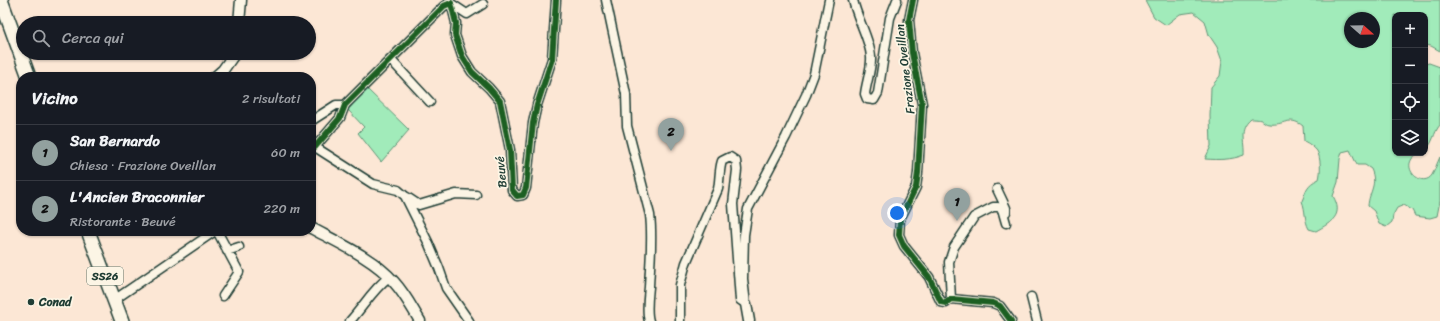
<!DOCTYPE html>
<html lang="it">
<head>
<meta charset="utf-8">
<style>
	body { margin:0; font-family:Sriracha,sans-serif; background:#20242c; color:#f1f3f6 }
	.controls { position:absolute; right:12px; top:12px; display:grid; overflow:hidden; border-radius:8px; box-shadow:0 1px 3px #0004 }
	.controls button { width:36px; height:36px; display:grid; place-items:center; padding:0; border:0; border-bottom:1px solid #363941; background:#171b24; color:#f1f3f6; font:20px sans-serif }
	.compass { position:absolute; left:1344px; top:12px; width:36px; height:36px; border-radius:50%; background:#171b24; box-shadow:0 1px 3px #0004; rotate:110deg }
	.you { position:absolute; left:897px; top:213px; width:14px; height:14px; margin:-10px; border:3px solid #fff; border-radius:50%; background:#1a73e8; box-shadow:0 0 0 6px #1a73e833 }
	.badge { display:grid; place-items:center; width:26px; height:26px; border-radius:50%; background:#92a19f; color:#111; font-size:13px; font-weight:700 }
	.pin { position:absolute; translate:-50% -33px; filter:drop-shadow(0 1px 2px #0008) }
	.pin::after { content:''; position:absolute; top:21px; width:14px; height:12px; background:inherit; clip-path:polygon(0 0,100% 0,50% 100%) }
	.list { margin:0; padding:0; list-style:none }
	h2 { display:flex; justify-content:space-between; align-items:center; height:52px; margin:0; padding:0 16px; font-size:17px }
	h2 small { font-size:13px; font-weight:400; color:#9ea1a6 }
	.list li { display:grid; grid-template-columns:26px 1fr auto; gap:12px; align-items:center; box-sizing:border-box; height:56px; padding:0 16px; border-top:1px solid #363941 }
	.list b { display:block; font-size:15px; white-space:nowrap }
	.list p { margin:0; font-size:13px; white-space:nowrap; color:#9ea1a6 }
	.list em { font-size:13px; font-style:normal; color:#9ea1a6 }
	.icon { flex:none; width:22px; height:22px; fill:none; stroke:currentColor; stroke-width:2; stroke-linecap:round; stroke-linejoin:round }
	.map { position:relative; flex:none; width:1440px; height:321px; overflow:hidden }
	.search { position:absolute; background:#171b24; box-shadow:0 1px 3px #0004; left:16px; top:16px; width:300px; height:44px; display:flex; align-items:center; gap:10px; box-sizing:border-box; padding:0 14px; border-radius:22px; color:#9ea1a6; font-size:15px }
	.panel { position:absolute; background:#171b24; box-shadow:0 1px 3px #0004; left:16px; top:72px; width:300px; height:164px; border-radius:16px }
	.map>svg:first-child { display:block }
</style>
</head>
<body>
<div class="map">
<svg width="1440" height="321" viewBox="0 0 1440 321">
	<rect width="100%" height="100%" fill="#fce7d5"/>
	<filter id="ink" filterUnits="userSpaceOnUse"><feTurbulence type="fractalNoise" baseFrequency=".025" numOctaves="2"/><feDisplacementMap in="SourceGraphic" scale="8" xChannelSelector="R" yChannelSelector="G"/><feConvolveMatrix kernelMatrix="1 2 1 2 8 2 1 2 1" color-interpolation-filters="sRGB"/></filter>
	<g filter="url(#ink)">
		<path fill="#a1ebba" stroke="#609477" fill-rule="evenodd" d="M1145 0H1440V51L1431 46 1425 45V15H1395V153H1419C1396 165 1422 190 1432 175 1435 170 1437 163 1440 157V201L1437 216 1430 218 1415 216 1412 210 1404 205 1397 208 1393 215 1392 222 1386 227 1379 224 1374 211 1368 206C1369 191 1378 185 1371 169L1365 165H1357L1350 150 1342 152 1340 159 1338 182 1333 196C1344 215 1332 222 1316 231L1309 229C1304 220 1306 211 1302 201 1307 189 1306 185 1319 179 1321 172 1321 158 1317 151 1314 147 1308 143 1304 141L1303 126C1289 115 1284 126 1269 124 1265 124 1264 121 1261 120 1258 119 1254 119 1251 119 1238 130 1245 141 1244 155 1231 160 1219 160 1205 159L1211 146 1210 116 1211 87 1220 76 1222 61 1217 47 1209 35 1205 21 1194 12 1180 14 1166 25 1154 17ZM1350 18H1374V42H1350Z
			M1429 63 1440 67V125C1433 133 1434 143 1425 150V64Z
			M366 88 409 130 381 162 358 133 364 127 348 110Z"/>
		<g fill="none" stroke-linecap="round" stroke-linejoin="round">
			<defs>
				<path id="minor" d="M606 0 626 94 627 126 650 215C653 239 650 263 649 287 648 297 646 311 649 321
					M853 0C857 19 870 39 871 57 872 67 866 84 865 94L867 99 874 100 878 93 890 18 897 0
					M913 0 909 20 912 53 922 104 918 173 916 187 900 219 899 235 904 246 929 277 941 302 946 303 951 299 993 303 1000 306 1011 321
					M449 2 467 14 483 4
					M391 60 430 102
					M311 121 336 105H345
					M315 147 373 184 398 190 405 196 428 242 439 268 446 288 469 321
					M311 148 315 147 340 118 345 105 444 6 451 3 456 23 455 35 462 56 472 72 489 88 500 101 510 150 512 190 517 196 523 195 526 188 533 123 537 105 552 59 556 0
					M997 189 1006 208V212
					M407 197 419 205 456 194 476 195
					M217 231 239 272 223 296
					M227 251 239 247
					M1031 297 1037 321
					M951 299 949 262 954 247 974 217 993 207H998L1002 209 1006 223
					M114 300 215 231
					M746 304 743 279 744 235 748 209 786 137 806 95 814 74 829 0
					M350 321C363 307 373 289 389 277
					M680 321V285L686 263 718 189C720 179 719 170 722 161L730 157 736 161 737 170 733 204 740 300 746 304"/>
				<path id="tertiary" d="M239 23 241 0
					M215 77 223 70 235 53
					M311 228C337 242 375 259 394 282 405 294 412 308 420 321
					M746 304 749 321"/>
				<path id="primary" d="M1 0 29 77
					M88 231 122 321"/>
			</defs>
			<use href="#minor" stroke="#1f3d34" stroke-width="11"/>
			<use href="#tertiary" stroke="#1f3d34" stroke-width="13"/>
			<use href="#primary" stroke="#1f3d34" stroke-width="16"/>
			<use href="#minor" stroke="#fcf5e5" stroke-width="8"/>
			<use href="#tertiary" stroke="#fcf5e5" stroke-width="10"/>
			<use href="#primary" stroke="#fcf5e5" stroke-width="13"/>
			<defs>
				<path id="cycleway" d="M913 0 909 20 912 53 922 104 918 173 916 187 900 219 899 235 904 246 929 277 941 302 946 303 951 299 993 303 1000 306 1011 321
					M311 148 315 147 340 118 345 105 444 6 451 3 456 23 455 35 462 56 472 72 489 88 500 101 510 150 512 190 517 196 523 195 526 188 533 123 537 105 552 59 556 0"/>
			</defs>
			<use href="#cycleway" stroke="#fcf5e5" stroke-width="8"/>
			<use href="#cycleway" stroke="#1b5e20" stroke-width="6"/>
		</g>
	</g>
	<circle fill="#1f3d34" stroke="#fcf5e5" stroke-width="1.5" cx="31" cy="302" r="4"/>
	<g text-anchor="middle" stroke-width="3.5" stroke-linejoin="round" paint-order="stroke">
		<rect fill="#fcf5e5" stroke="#617469" stroke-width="1" x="87" y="267" width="36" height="18" rx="3"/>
		<g font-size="11" font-weight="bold" fill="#1f3d34">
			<text x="105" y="280">SS26</text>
		</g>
		<g font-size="12" fill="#1f3d34" stroke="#fcf5e5">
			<text transform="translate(905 69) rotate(-97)" y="4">Frazione Oveillan</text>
			<text transform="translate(501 172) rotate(-95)" y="4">Beuvé</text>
		</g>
		<g font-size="12" font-weight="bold" fill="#1f3d34" stroke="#fcf5e5" text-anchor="start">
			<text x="39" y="306">Conad</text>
		</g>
	</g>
</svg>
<div class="controls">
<button>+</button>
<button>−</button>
<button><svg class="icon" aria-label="locate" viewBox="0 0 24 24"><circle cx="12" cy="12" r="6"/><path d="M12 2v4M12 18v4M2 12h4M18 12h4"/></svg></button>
<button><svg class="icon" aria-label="layers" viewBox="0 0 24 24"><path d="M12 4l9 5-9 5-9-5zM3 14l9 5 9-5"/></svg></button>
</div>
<svg class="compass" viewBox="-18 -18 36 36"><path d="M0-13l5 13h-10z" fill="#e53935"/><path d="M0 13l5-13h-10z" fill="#9ea1a6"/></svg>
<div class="you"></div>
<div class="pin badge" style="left:957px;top:221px">1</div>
<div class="pin badge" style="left:671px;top:151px">2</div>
<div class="search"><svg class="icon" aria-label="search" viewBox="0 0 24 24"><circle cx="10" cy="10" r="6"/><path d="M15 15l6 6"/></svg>Cerca qui</div>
<section class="panel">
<h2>Vicino<small>2 risultati</small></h2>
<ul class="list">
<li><span class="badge">1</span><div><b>San Bernardo</b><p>Chiesa · Frazione Oveillan</p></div><em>60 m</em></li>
<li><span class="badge">2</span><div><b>L'Ancien Braconnier</b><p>Ristorante · Beuvé</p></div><em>220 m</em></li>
</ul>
</section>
</div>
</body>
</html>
